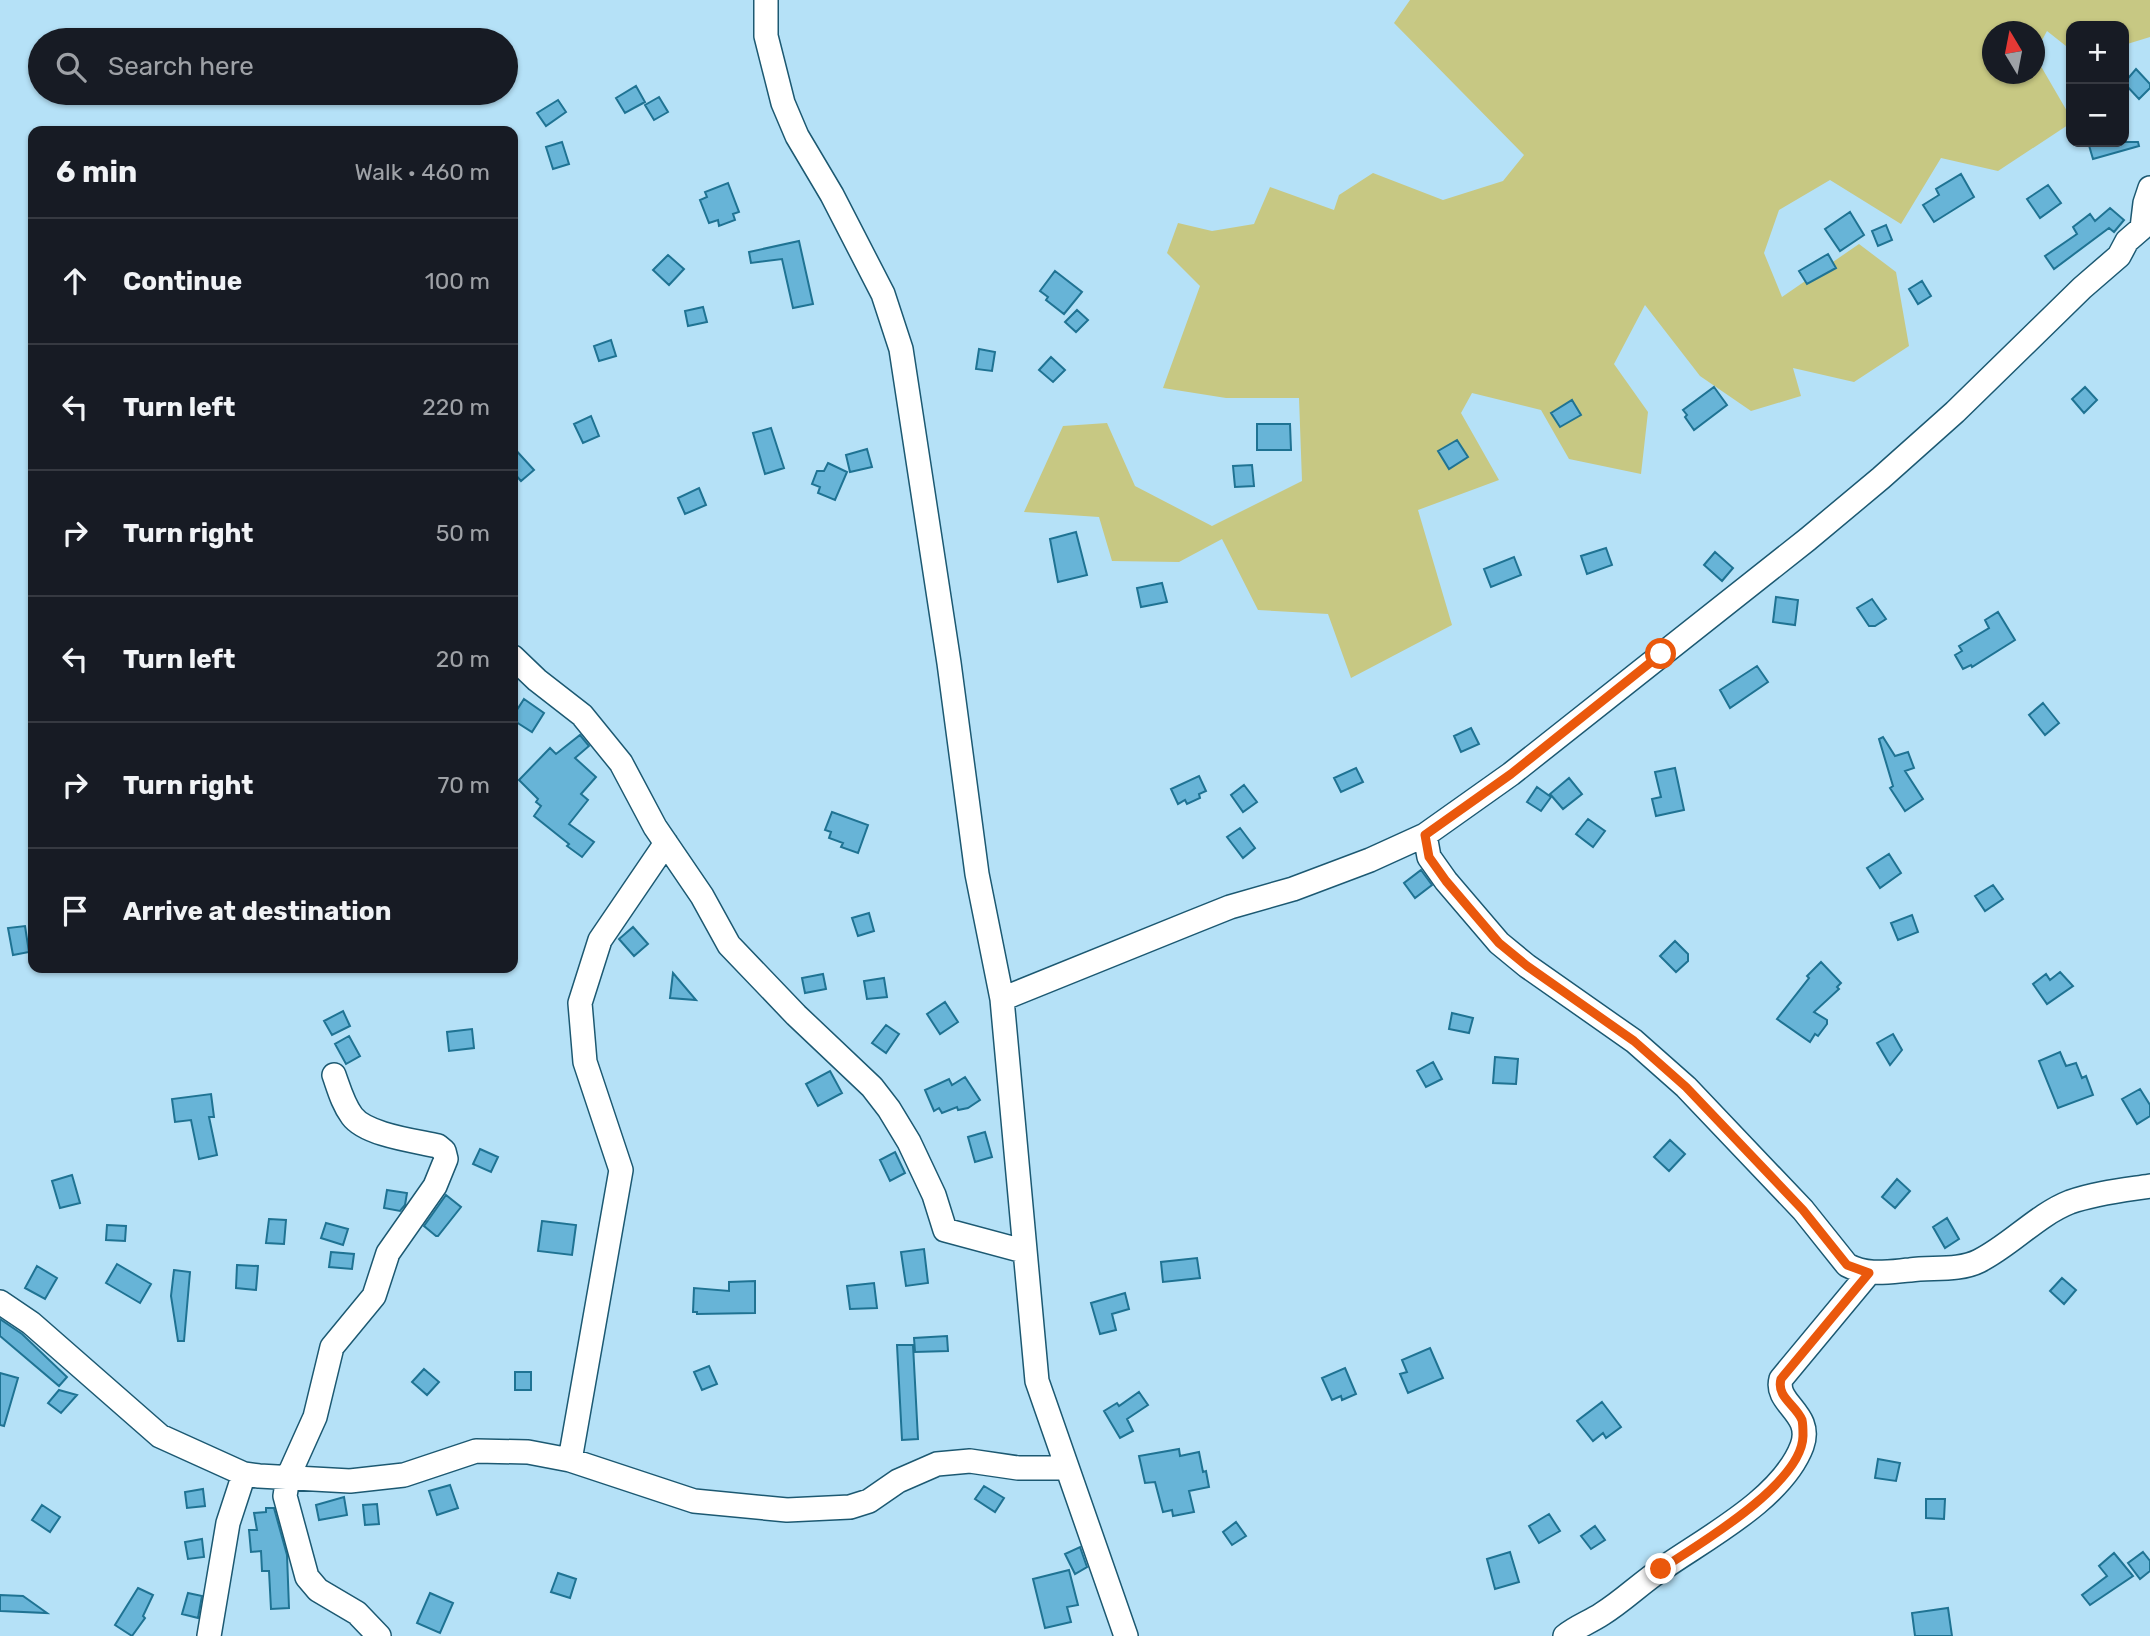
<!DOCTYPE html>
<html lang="en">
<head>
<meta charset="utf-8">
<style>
	body { margin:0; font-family:Rubik,sans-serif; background:#242831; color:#f1f3f6 }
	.controls { position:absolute; right:21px; top:21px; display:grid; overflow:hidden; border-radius:14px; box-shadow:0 2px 5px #0004 }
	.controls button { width:63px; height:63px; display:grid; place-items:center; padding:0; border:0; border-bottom:2px solid #363941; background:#171b24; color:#f1f3f6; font:35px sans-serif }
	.compass { position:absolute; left:1982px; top:21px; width:63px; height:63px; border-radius:50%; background:#171b24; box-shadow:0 2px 5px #0004; rotate:350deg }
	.stop { position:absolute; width:21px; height:21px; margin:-16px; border:5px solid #ea580c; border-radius:50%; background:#fff }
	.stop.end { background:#ea580c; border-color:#fff; box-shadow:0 2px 7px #0008 }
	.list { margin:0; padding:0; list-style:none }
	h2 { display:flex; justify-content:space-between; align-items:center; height:91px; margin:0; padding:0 28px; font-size:30px }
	h2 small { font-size:23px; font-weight:400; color:#9ea1a6 }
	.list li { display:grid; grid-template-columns:46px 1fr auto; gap:21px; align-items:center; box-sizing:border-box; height:126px; padding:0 28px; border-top:2px solid #363941 }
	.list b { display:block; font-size:26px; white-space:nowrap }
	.list em { font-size:23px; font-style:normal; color:#9ea1a6 }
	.icon { flex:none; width:38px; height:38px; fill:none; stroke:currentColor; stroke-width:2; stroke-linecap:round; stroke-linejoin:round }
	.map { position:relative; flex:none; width:2150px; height:1636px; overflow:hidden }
	.search { position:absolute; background:#171b24; box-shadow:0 2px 5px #0004; left:28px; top:28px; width:490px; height:77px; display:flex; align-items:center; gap:18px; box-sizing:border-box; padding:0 24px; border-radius:38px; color:#9ea1a6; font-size:26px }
	.panel { position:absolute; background:#171b24; box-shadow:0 2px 5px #0004; left:28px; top:126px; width:490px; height:847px; border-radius:14px }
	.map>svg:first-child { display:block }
</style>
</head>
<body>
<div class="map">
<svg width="2150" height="1636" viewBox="0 0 2150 1636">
	<rect width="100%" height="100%" fill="#b5e1f7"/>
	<path fill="#c7c883" d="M1410 0H2150V37L2124 45V26H2071V50L2047 31 2035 53V32H1993V74H2035V56L2071 118V123L1998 171 1941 158 1901 224 1830 180 1779 210 1764 253 1782 297 1859 244 1896 272 1909 346 1854 382 1793 368 1801 396 1751 411 1700 376 1645 305 1614 364 1648 412 1641 474 1569 459 1541 410 1472 393 1461 413 1499 480 1418 510 1452 625 1351 678 1328 614 1258 610 1222 539 1179 562 1112 561 1099 517 1024 512 1063 426 1107 423 1135 486 1212 526 1302 481 1299 398H1226L1163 388 1200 286 1167 253 1178 223 1212 231 1254 224 1270 187 1334 210 1339 195 1373 173 1443 200 1503 181 1524 155 1394 23Z"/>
	<path fill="#67b4d7" stroke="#1f7393" stroke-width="2" d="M2136 69 2150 84V88L2139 99 2124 83Z
		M636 86 645 102 625 113 616 98Z
		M659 97 668 112 654 120 645 105Z
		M558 100 566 112 546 126 537 113Z
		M562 142 569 164 553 169 546 147Z
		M2088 142H2138L2139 146 2093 159Z
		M1961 174 1974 197 1934 222 1923 205 1939 195 1936 189Z
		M728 183 739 212 733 214 735 220 719 226 718 220 709 223 700 200 707 197 705 192Z
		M2048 185 2061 203 2040 218 2027 199Z
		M2110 208 2124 220 2114 232 2109 228 2054 269 2045 256 2077 234 2073 227 2090 214 2095 221Z
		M1850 212 1864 235 1840 251 1825 229Z
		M1886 225 1892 240 1878 246 1872 231Z
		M799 241 813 304 793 308 782 259 751 263 749 252Z
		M1828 254 1836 268 1807 284 1799 271Z
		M668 255 684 269 669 285 653 270Z
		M1055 271 1082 292 1064 314 1046 300 1048 297 1040 291Z
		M1922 281 1931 296 1918 304 1909 289Z
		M703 307 707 322 688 326 685 311Z
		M1077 310 1088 320 1076 332 1065 322Z
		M611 340 616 356 599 361 594 346Z
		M979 349 995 352 992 371 976 369Z
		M1051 357 1065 370 1053 382 1039 370Z
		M1714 387 1727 405 1694 430 1685 417 1687 415 1683 410Z
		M2085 387 2097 400 2084 413 2072 399Z
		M1572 400 1581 415 1560 427 1551 413Z
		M591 416 599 436 583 443 574 424Z
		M1257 424H1290L1291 450H1257Z
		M771 428 784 468 765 474 753 433Z
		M1457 440 1468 457 1449 469 1438 451Z
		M513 447 534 470 521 481 513 472Z
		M867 449 872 467 850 472 846 455Z
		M828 463 847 472 835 500 818 493 820 487 812 484 817 471H824Z
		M1252 465 1254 486 1235 487 1233 466Z
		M699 488 706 505 685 514 678 498Z
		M1076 532 1087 575 1058 582 1050 539Z
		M1606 548 1612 565 1587 574 1581 556Z
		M1715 552 1733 568 1722 581 1704 565Z
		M1514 557 1521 575 1491 587 1484 569Z
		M1162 583 1167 602 1141 607 1137 588Z
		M1776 597 1798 600 1795 625 1773 622Z
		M1872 599 1886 619 1875 626H1869L1857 608Z
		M1998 612 2015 640 1972 667 1971 665 1963 669 1955 655 1962 651 1959 646 1989 628 1985 620Z
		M1757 666 1768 682 1730 708 1720 690Z
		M524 699 544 713 532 732 513 720V716Z
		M2043 703 2059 723 2045 735 2029 715Z
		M1471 728 1479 744 1461 752 1454 736Z
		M580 735 589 746 575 758 596 777 581 794 588 800 569 824 594 842 582 857 567 846 569 844 534 816 541 806 536 802 538 799 519 780 550 748 556 754Z
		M1883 737 1895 756 1908 752 1914 768 1905 771 1923 799 1905 811 1890 788 1893 786 1879 739Z
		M1356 768 1363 782 1341 792 1334 778Z
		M1675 768 1684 810 1656 816 1652 799 1661 797 1655 772Z
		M1199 776 1206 791 1199 794 1200 798 1187 804 1185 800 1178 804 1171 789Z
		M1569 778 1582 794 1563 809 1550 794Z
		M1244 785 1257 802 1243 812 1231 795Z
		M1537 787 1551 797 1541 811 1527 802Z
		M832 812 868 825 858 853 841 847 843 843 829 838 831 832 825 830Z
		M1588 819 1605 831 1593 847 1576 834Z
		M1240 828 1255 848 1243 858 1227 837Z
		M1889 854 1901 873 1880 888 1867 868Z
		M1421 870 1432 885 1415 898 1404 883Z
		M1993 885 2003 899 1985 911 1975 896Z
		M869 913 874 931 858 936 852 918Z
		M1912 915 1918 932 1898 940 1891 923Z
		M25 926 29 952 13 955 8 928Z
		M633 927 648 944 634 956 619 939Z
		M1675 941 1688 954V961L1676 972 1660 956Z
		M1821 962 1841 983 1837 987 1839 989 1814 1012 1827 1020V1024L1818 1036 1815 1034 1810 1042 1777 1019 1809 978 1807 976Z
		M2060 972 2073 986 2047 1004 2033 984 2046 974 2050 980Z
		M673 973 696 1000 670 998Z
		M823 974 826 989 805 993 802 978Z
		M884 978 887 997 867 999 864 981Z
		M945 1002 958 1022 940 1034 927 1014Z
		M343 1011 350 1026 332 1035 324 1021Z
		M1452 1013 1473 1018 1469 1033 1449 1029Z
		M886 1025 899 1034 886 1053 872 1043Z
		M472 1029 474 1048 449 1051 447 1032Z
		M1893 1034 1902 1050 1890 1065 1877 1043Z
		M349 1036 360 1056 346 1064 335 1044Z
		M2060 1052 2066 1066 2076 1063 2082 1078 2086 1076 2093 1095 2058 1108 2039 1061Z
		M1495 1057 1518 1059 1516 1084 1493 1083Z
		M1433 1062 1442 1079 1426 1087 1417 1071Z
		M830 1071 842 1093 818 1106 806 1084Z
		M965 1077 980 1100 968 1108 958 1110 957 1107 942 1113 939 1108 934 1111 925 1090 949 1079 952 1085Z
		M2140 1089 2150 1105V1116L2137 1124 2122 1099Z
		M211 1094 214 1117H209L217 1155 199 1159 191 1120 175 1122 172 1099Z
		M985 1132 992 1157 975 1162 968 1137Z
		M1670 1140 1685 1154 1669 1171 1654 1157Z
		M480 1149 498 1157 491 1172 473 1164Z
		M895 1152 905 1173 890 1181 880 1160Z
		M72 1175 80 1203 60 1208 52 1181Z
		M1897 1179 1910 1191 1895 1208 1882 1197Z
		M387 1190 407 1193 405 1205 400 1211 384 1208Z
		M446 1195 461 1207 438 1236H436L424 1226Z
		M1947 1218 1959 1239 1945 1248 1933 1227Z
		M269 1219 286 1220 284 1244 266 1243Z
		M542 1221 576 1225 572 1255 538 1251Z
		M326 1223 348 1229 343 1245 321 1238Z
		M107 1225 126 1226 125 1241 106 1240Z
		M924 1249 928 1283 906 1286 901 1252Z
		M331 1252 354 1254 352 1269 329 1267Z
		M1197 1258 1200 1278 1163 1282 1161 1262Z
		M117 1264 151 1284 140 1303 106 1283Z
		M237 1265 258 1266 256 1290 236 1288Z
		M37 1266 57 1278 45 1299 25 1288Z
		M174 1270 190 1272 184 1341H178L171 1296Z
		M2062 1278 2076 1290 2064 1304 2050 1291Z
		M755 1281V1313L697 1314V1312H693L694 1288 729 1291V1282Z
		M874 1283 877 1308 850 1309 847 1286Z
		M1125 1293 1129 1309 1112 1314 1116 1330 1100 1334 1091 1303Z
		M0 1319 22 1334 67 1377 59 1386 0 1336Z
		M947 1336 948 1351 915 1352 914 1338Z
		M897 1345H913L918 1439 902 1440Z
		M1430 1348 1443 1378 1408 1393 1400 1374 1407 1372 1402 1360Z
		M709 1366 717 1384 702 1390 694 1372Z
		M1345 1368 1356 1394 1342 1400 1341 1396 1332 1400 1322 1378Z
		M424 1369 439 1382 427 1395 412 1382Z
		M515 1372H531V1390H515Z
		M0 1373 18 1378 4 1426 0 1425Z
		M59 1390 77 1395 61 1413 48 1403Z
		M1139 1392 1148 1405 1127 1419 1133 1431 1120 1438 1104 1411 1117 1403 1119 1406Z
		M1602 1402 1621 1427 1606 1438 1603 1433 1593 1441 1577 1421Z
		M1179 1449 1180 1456 1199 1452 1203 1472 1206 1471 1209 1487 1189 1491 1194 1512 1173 1516 1172 1510 1163 1512 1155 1482 1145 1483 1139 1456Z
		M1878 1459 1900 1463 1896 1481 1875 1478Z
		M450 1485 458 1508 437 1515 429 1491Z
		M984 1486 1004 1498 995 1512 975 1499Z
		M203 1489 205 1506 187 1508 185 1492Z
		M344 1497 347 1515 319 1520 316 1505Z
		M1926 1499H1945L1944 1519 1926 1518Z
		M377 1504 379 1524 365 1525 363 1505Z
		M42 1505 60 1517 50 1532 32 1520Z
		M266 1508H274L287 1555 289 1608 271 1609 269 1571H262L261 1551 251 1552 249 1530H257L254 1513 266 1512Z
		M1549 1514 1560 1531 1539 1543 1529 1526Z
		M1236 1522 1246 1536 1232 1545 1223 1532Z
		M1595 1526 1605 1540 1591 1549 1581 1536Z
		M202 1539 204 1557 188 1559 185 1542Z
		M1080 1547 1087 1567 1075 1574 1065 1554Z
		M1510 1552 1519 1582 1495 1589 1487 1559Z
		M2143 1552 2150 1561V1571L2140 1579 2128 1563Z
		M2114 1553 2133 1576 2090 1605 2082 1595 2107 1576 2099 1566Z
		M1069 1570 1078 1605 1067 1607 1071 1622 1045 1628 1033 1579Z
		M558 1573 576 1579 570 1598 551 1592Z
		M138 1588 153 1595 143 1616 145 1618 132 1636 115 1625Z
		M188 1593 202 1596 198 1618 182 1614Z
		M430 1593 453 1603 440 1633 417 1623Z
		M0 1595 23 1596 47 1613 0 1611Z
		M1948 1608 1952 1636H1915L1912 1613Z"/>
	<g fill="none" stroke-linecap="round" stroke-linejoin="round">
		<defs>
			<path id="minor" d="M766 0V36L783 103 797 136 832 195 883 294 901 349 949 663 977 874 1002 999 1037 1381 1126 1636
				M513 657 537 680 582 715 621 763 655 827 702 896 729 945 796 1015 872 1087 889 1109 909 1142 934 1195 945 1230 1023 1251
				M1425 835 1429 857 1446 881 1499 943 1527 966 1634 1041 1686 1087 1803 1210 1847 1265C1867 1276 1887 1272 1910 1270 1932 1267 1959 1271 1979 1261 2011 1245 2037 1215 2070 1202 2095 1193 2124 1190 2150 1186
				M1002 999 1190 923 1230 907 1293 889 1370 860 1425 835 1511 774 1808 539 1881 478 1955 412 2082 288 2119 256 2127 241 2142 228 2145 203 2150 188
				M334 1075C339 1089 343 1104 352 1116 366 1135 416 1141 438 1146L444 1151 446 1159 435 1186 388 1253 374 1296 332 1347 315 1417 288 1477 285 1496 307 1577 318 1590 357 1613 379 1636
				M0 1302 31 1323 160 1436 244 1474 259 1476 350 1481 404 1475 476 1451 528 1452 570 1460 694 1501 787 1510 850 1507 869 1501 898 1481 937 1464 970 1461 1018 1468H1066
				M570 1460 621 1170 585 1062 580 1003 600 940 666 843
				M209 1636 228 1523 244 1474
				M1565 1636C1576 1627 1590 1622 1602 1614 1623 1601 1641 1583 1662 1569 1706 1538 1782 1499 1802 1446 1814 1413 1774 1404 1781 1379L1869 1273"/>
		</defs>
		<use href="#minor" stroke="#1c5972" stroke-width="26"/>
		<use href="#minor" stroke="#fff" stroke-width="23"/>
	</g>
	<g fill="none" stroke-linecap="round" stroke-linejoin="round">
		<path stroke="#ea580c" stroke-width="9" d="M1661 1569C1698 1545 1802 1484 1803 1436 1803 1431 1803 1424 1802 1420 1796 1405 1776 1397 1781 1379L1869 1273 1847 1265 1803 1210 1686 1087 1634 1041 1527 966 1499 943 1446 881 1429 857 1425 835 1511 774 1661 654"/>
	</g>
</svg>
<div class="controls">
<button>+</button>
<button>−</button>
</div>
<svg class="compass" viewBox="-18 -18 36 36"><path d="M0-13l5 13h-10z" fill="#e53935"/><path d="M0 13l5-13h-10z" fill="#9ea1a6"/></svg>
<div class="stop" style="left:1661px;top:654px"></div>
<div class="stop end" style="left:1661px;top:1569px"></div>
<div class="search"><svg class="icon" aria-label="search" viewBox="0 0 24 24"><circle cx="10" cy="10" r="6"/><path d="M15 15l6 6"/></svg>Search here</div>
<section class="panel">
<h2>6 min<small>Walk · 460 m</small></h2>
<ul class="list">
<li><svg class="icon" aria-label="ahead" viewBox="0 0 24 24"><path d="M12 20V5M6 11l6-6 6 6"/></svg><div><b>Continue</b></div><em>100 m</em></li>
<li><svg class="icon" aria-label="left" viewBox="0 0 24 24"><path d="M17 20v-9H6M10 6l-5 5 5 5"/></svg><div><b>Turn left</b></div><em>220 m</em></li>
<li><svg class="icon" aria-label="right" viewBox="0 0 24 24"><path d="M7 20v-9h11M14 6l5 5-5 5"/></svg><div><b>Turn right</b></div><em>50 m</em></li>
<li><svg class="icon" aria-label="left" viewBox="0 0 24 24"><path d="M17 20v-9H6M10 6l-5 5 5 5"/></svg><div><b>Turn left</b></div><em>20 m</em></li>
<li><svg class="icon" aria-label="right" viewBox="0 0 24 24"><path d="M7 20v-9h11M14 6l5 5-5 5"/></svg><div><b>Turn right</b></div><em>70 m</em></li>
<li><svg class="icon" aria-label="arrive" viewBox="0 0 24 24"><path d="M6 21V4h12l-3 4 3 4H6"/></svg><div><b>Arrive at destination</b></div></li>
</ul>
</section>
</div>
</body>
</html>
